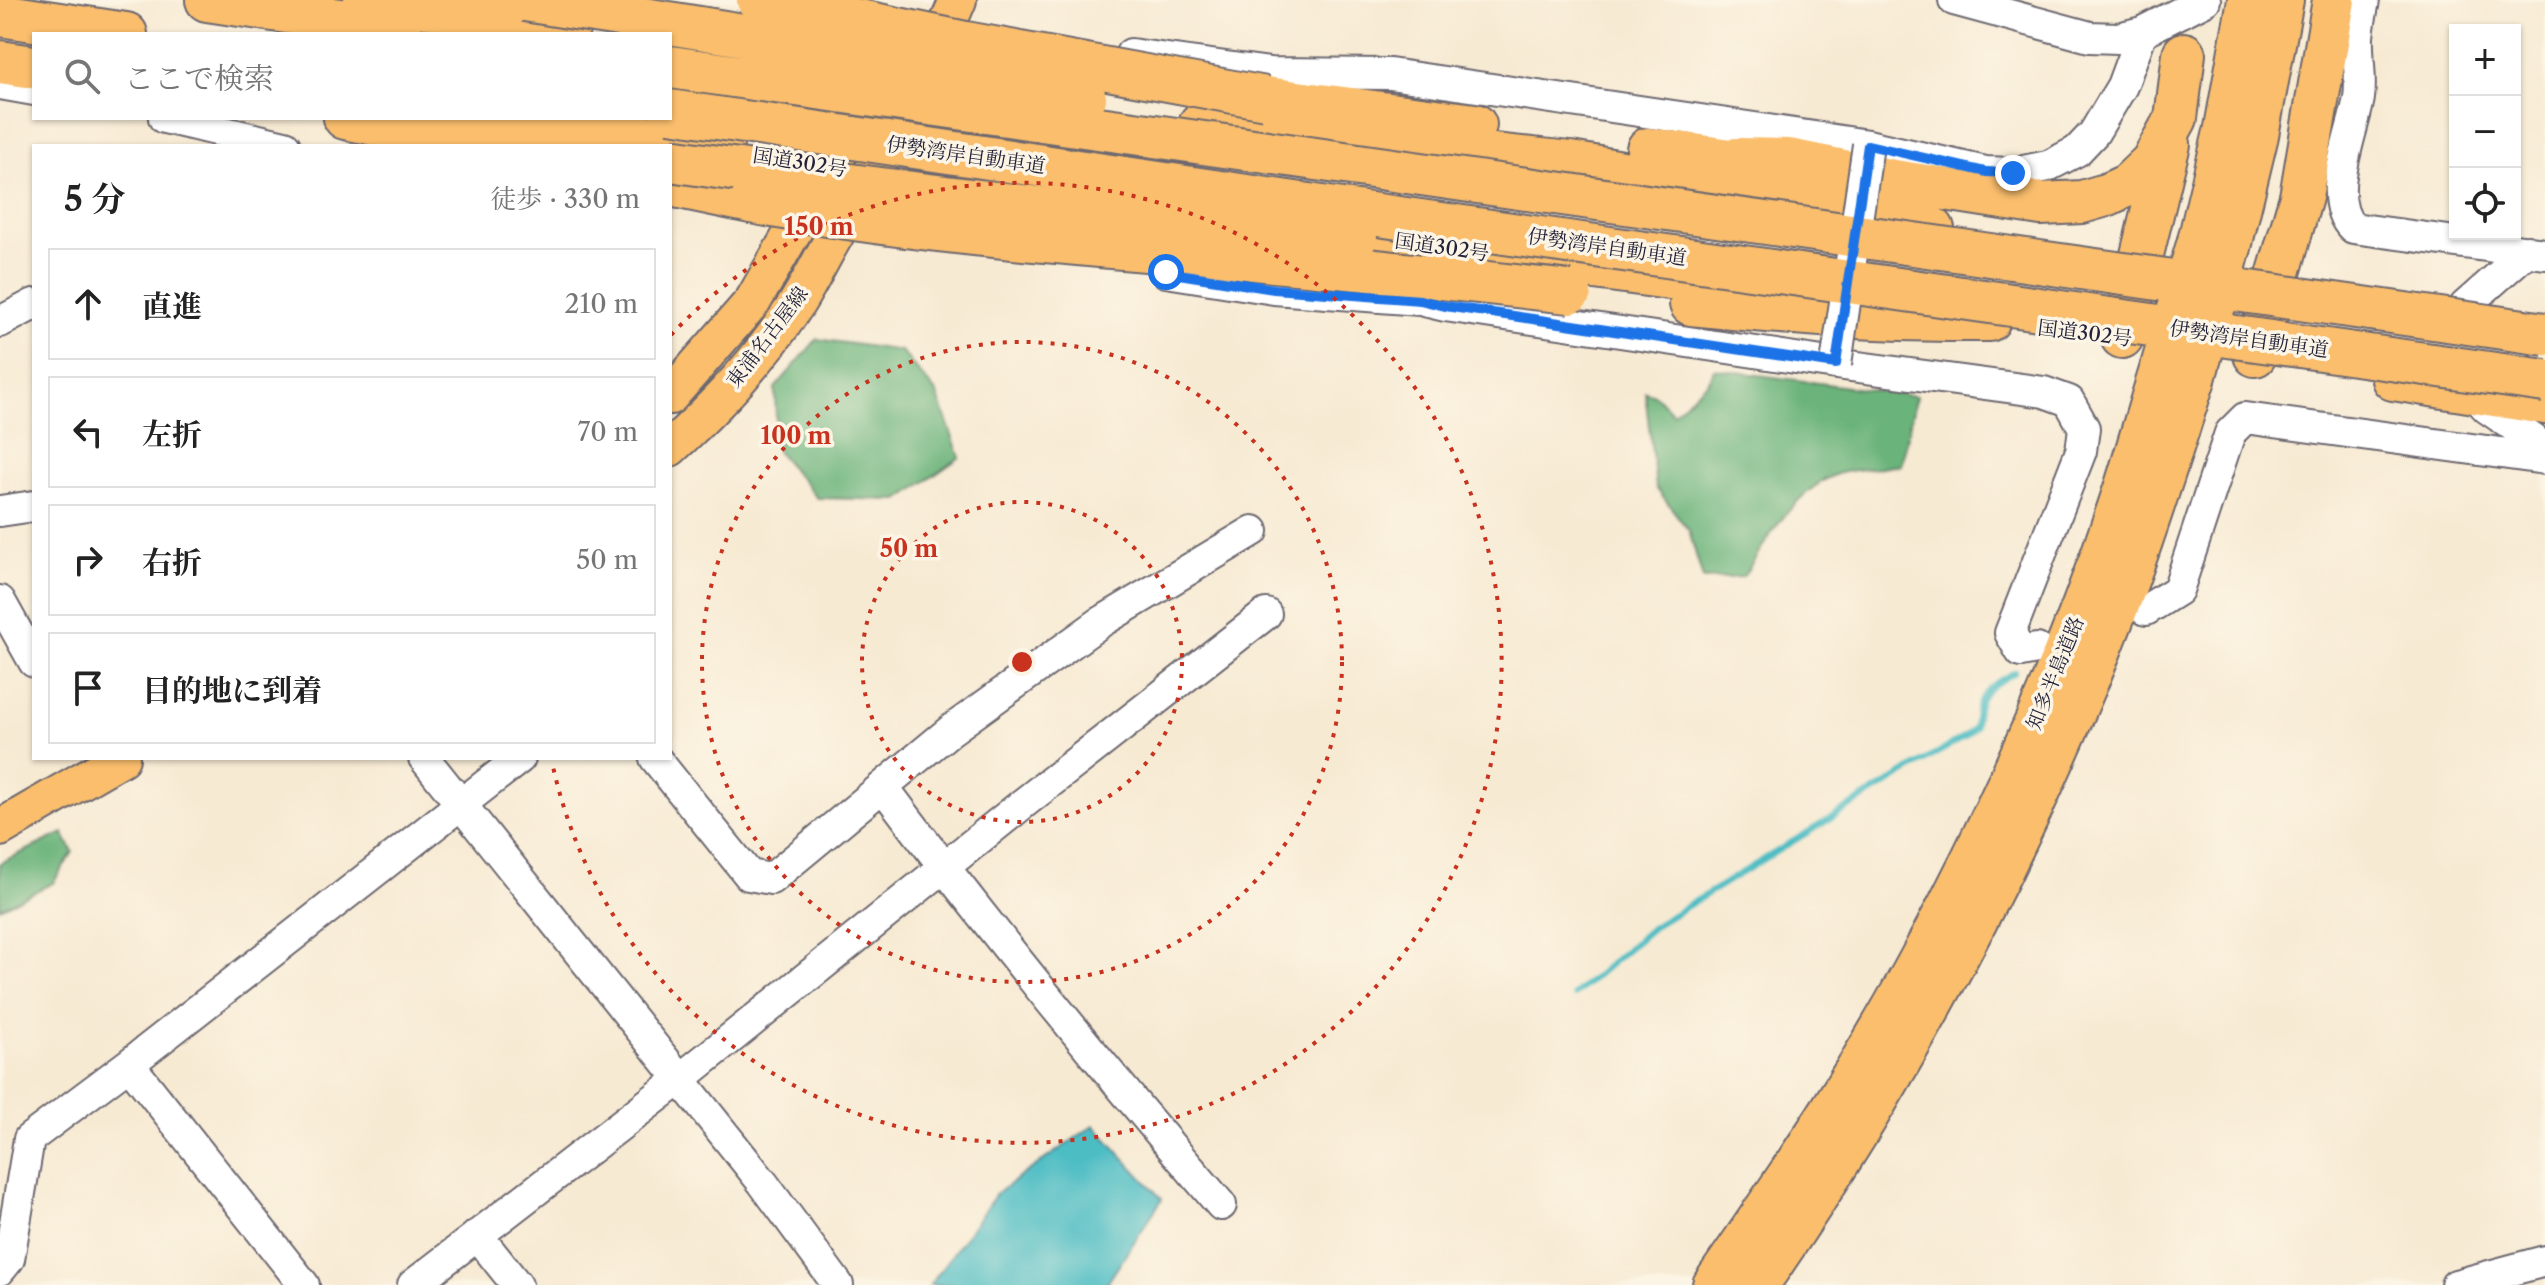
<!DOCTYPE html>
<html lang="ja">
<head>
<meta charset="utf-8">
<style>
	body { margin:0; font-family:"Libre Caslon Text","Noto Serif JP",serif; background:#f6f6f6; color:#222 }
	.controls { position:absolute; right:24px; top:24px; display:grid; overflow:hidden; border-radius:0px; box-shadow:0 2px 6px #0004 }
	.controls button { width:72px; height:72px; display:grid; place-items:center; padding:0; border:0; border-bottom:2px solid #e0e0e0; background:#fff; color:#222; font:40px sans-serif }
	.stop { position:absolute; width:24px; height:24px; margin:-18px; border:6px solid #1a73e8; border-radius:50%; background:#fff }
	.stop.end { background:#1a73e8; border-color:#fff; box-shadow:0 2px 8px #0008 }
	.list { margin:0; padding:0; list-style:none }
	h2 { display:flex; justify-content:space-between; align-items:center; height:104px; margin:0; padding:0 32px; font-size:34px }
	h2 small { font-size:26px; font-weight:400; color:#767676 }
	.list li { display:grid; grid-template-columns:52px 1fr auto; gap:24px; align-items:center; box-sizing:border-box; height:112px; margin:0 16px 16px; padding:0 16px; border:2px solid #e0e0e0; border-radius:0px }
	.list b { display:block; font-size:30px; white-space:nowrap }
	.list em { font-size:26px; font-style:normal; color:#767676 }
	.icon { flex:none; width:44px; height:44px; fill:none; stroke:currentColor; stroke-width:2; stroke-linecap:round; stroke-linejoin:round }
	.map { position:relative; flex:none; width:2545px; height:1285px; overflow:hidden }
	.search { position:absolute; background:#fff; box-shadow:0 2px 6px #0004; left:32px; top:32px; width:640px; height:88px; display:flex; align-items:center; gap:20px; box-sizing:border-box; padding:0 28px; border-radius:0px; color:#767676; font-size:30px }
	.panel { position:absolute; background:#fff; box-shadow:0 2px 6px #0004; left:32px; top:144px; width:640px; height:616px; border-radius:0px }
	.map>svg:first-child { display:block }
</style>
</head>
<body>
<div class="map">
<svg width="2545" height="1285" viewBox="0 0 2545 1285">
	<rect width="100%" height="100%" fill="#fcf5e5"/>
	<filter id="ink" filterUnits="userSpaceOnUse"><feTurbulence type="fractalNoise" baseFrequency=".0125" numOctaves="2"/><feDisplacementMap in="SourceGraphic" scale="16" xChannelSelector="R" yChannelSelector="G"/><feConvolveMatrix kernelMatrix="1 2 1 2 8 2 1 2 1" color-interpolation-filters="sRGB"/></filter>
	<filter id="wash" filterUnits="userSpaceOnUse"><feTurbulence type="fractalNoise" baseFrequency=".006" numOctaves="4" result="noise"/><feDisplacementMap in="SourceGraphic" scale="32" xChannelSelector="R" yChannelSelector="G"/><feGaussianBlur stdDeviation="1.8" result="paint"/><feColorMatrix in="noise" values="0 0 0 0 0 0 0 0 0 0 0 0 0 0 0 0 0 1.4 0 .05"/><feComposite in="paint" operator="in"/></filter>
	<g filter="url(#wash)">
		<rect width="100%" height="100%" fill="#f7ead3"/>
		<path fill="#6bb37a" stroke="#466a5a" stroke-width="2" d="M817 339 901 351 937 394 960 457 899 500 817 498 777 451 775 388Z
			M1714 369 1916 396 1901 465C1884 467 1848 469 1834 475 1792 494 1767 540 1743 577L1703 579 1689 531 1656 488 1645 392 1655 395 1673 413 1708 382Z
			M63 833 73 852 53 883 0 908V863Z"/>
		<path fill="#4ebdc4" stroke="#387080" stroke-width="2" d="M1094 1125 1162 1199 1106 1285H930L997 1193Z"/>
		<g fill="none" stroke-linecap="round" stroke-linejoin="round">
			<path stroke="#4ebdc4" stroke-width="6" d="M1574 995 1653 927 1967 735 1975 727C1977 694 1986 688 2015 672"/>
		</g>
	</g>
	<g filter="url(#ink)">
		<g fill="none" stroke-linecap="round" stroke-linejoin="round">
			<defs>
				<path id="minor" d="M1954 0 2090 37 2118 38 2142 32 2205 0
					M2364 0C2362 12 2359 24 2358 37 2357 57 2362 78 2359 98 2353 134 2323 199 2353 228L2545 254
					M1131 54 1270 73 1390 74 1868 145 1986 172 2013 173 2048 166 2077 151 2094 133 2122 86 2142 32
					M0 84 34 90
					M164 118 285 146
					M1166 272 1274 289 1420 300 1445 306 1836 364 2044 392 2069 401 2084 428 2081 451 2010 633 2021 652 2037 649
					M2465 306 2527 251
					M0 322 34 304
					M2473 393 2487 408 2534 440 2544 459
					M0 511 34 506
					M0 601 34 662
					M2146 610 2178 590 2230 433 2245 418 2545 459
					M424 758 763 1183 838 1285
					M655 758 749 875 771 879 951 730 1101 622 1253 531
					M884 788C991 931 1104 1069 1221 1205
					M129 1064 304 1285
					M477 1235 517 1285
					M0 1270 9 1259 29 1139 129 1064 520 758
					M413 1285 679 1080 1025 802 1266 614
					M2456 1285 2545 1261"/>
				<path id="major" d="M670 396 753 301 830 167 888 74
					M670 448C716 406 761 359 795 306 811 281 824 253 840 227 884 154 926 79 958 0
					M0 828 121 758"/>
				<path id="highway" d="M207 0 400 29
					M365 0 570 24
					M0 15 126 34
					M0 62 34 67
					M1266 98 1475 125
					M345 118 412 132
					M387 118 561 144
					M530 118 722 149
					M1200 124 1570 163 1825 207 1933 229
					M1648 149 1724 159 1778 186
					M1737 159 1789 160 1894 181 2041 204 2082 202 2106 195 2128 185 2152 162 2176 118 2184 54
					M670 185 751 202
					M1319 231 1729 286
					M2199 241 2226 128 2249 0
					M2230 247 2257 135 2282 0
					M1691 304C1790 314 1889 321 1989 320
					M2122 337 2169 144
					M2255 355 2301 197 2334 0
					M2393 379 2545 403
					M1714 1285C1789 1177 1862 1069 1924 953 2004 804 2073 647 2126 486 2138 448 2149 409 2161 370
					M1757 1285C1904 1074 2026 842 2119 602 2147 529 2170 453 2194 379"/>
			</defs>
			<use href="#minor" stroke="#6d6870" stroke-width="34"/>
			<use href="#major" stroke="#6d6870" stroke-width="40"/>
			<use href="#highway" stroke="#6d6870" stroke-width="46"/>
			<use href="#minor" stroke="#fff" stroke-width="30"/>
			<use href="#major" stroke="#fabe6d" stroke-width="36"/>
			<use href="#highway" stroke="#fabe6d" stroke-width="42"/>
			<defs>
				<path id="minor-bridge" d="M1836 364 1868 145"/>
				<path id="highway-bridge" d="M525 0 781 41 1085 98
					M758 0 966 43 1266 98
					M670 67 2545 334
					M670 111 1329 208 2545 381
					M670 160C898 194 1127 220 1356 238
					M751 202C920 234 1091 245 1263 260 1365 269 1468 281 1570 292
					M2161 370 2199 241
					M2194 379 2230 247"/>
			</defs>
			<use href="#minor-bridge" stroke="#6d6870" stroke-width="34" stroke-linecap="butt"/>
			<use href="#highway-bridge" stroke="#6d6870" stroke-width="46" stroke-linecap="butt"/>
			<use href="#minor-bridge" stroke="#fff" stroke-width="30"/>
			<use href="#highway-bridge" stroke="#fabe6d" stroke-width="42"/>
		</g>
	</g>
	<g fill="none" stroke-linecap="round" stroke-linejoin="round" filter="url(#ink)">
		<path stroke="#1a73e8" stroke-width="10" d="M1166 272 1274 289 1420 300 1445 306 1836 364 1868 145 1986 172 2013 173"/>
	</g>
	<g fill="none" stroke="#c8321e" stroke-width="4" stroke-dasharray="4 8">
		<circle cx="1022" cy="662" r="160"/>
		<circle cx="1022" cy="662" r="320"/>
		<path d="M671 335A480 480 0 1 1 552 762"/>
	</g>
	<g text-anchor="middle" stroke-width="7" stroke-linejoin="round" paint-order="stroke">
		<g font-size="20" fill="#22223b" stroke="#fcf5e5">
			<text transform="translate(966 155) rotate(8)" y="7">伊勢湾岸自動車道</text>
			<text transform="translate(800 162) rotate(9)" y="7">国道302号</text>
			<text transform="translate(1442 247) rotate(8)" y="7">国道302号</text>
			<text transform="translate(1607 247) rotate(8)" y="7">伊勢湾岸自動車道</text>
			<text transform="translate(2085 333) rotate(7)" y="7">国道302号</text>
			<text transform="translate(767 337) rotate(-53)" y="7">東浦名古屋線</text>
			<text transform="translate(2249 339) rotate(8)" y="7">伊勢湾岸自動車道</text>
			<text transform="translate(2055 673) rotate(-68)" y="7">知多半島道路</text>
		</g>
	</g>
	<circle cx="1022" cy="662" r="12" fill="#c8321e" stroke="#fcf5e5" stroke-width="4"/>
	<g font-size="24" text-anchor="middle" font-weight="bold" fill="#c8321e" stroke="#fcf5e5" stroke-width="7" stroke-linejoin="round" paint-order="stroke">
		<text x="819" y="235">150 m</text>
		<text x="796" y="444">100 m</text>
		<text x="909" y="557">50 m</text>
	</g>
</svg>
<div class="controls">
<button>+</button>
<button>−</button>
<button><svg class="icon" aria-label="locate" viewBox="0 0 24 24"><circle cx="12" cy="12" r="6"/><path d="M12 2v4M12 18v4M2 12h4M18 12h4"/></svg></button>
</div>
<div class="stop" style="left:1166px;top:272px"></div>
<div class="stop end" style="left:2013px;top:173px"></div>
<div class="search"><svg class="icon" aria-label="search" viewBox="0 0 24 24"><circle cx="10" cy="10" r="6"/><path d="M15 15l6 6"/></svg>ここで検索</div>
<section class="panel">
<h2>5 分<small>徒歩 · 330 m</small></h2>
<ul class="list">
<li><svg class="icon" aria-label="ahead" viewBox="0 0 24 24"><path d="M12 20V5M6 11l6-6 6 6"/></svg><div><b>直進</b></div><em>210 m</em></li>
<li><svg class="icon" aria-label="left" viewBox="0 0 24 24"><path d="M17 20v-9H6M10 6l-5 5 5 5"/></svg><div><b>左折</b></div><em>70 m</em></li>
<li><svg class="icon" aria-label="right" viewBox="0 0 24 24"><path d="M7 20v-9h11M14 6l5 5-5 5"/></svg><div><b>右折</b></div><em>50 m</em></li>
<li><svg class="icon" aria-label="arrive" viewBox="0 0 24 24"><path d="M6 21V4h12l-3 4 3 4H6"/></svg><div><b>目的地に到着</b></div></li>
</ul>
</section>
</div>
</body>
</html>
